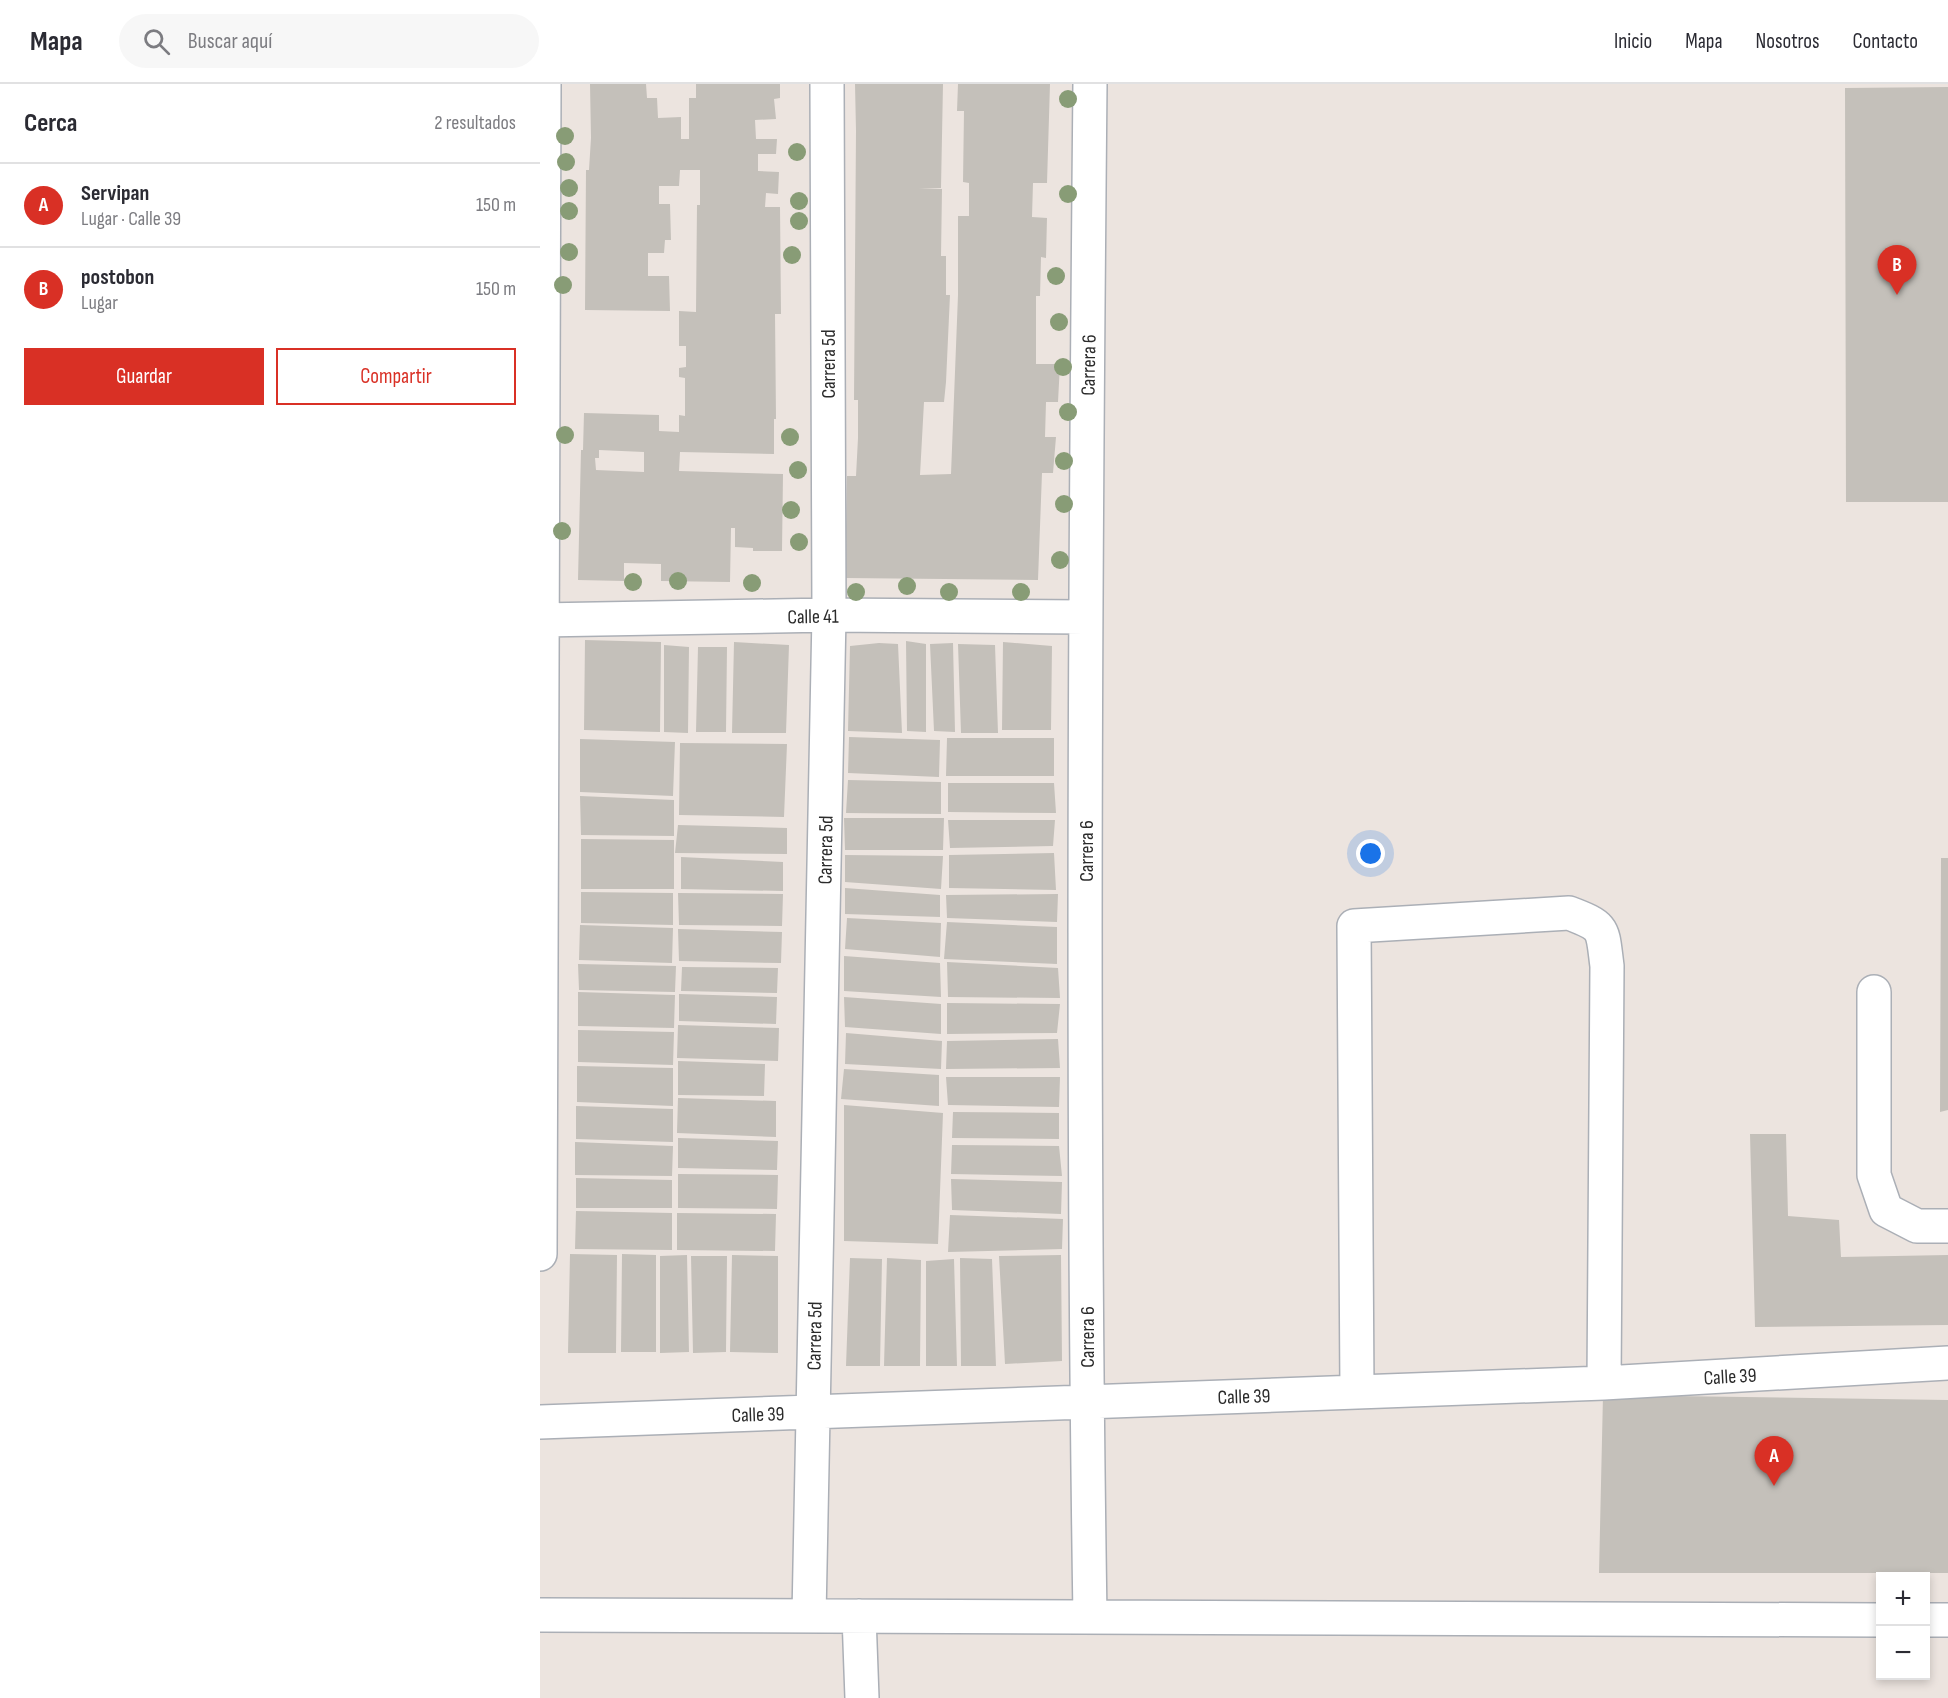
<!DOCTYPE html>
<html lang="es">
<head>
<meta charset="utf-8">
<style>
	body { margin:0; font-family:"Sofia Sans Condensed",sans-serif; background:#f7f7f7; color:#2b2b33 }
	.controls { position:absolute; right:18px; bottom:18px; display:grid; overflow:hidden; border-radius:0px; box-shadow:0 3px 9px #0003 }
	.controls button { width:54px; height:54px; display:grid; place-items:center; padding:0; border:0; border-bottom:2px solid #e1e1e2; background:#fff; color:#2b2b33; font:30px sans-serif }
	.you { position:absolute; left:831px; top:770px; width:21px; height:21px; margin:-15px; border:4px solid #fff; border-radius:50%; background:#1a73e8; box-shadow:0 0 0 9px #1a73e833 }
	.badge { display:grid; place-items:center; width:39px; height:39px; border-radius:50%; background:#d93025; color:#fff; font-size:20px; font-weight:700 }
	.pin { position:absolute; translate:-50% -50px; filter:drop-shadow(0 2px 3px #0008) }
	.pin::after { content:''; position:absolute; top:32px; width:21px; height:18px; background:inherit; clip-path:polygon(0 0,100% 0,50% 100%) }
	.list { margin:0; padding:0; list-style:none }
	h2 { display:flex; justify-content:space-between; align-items:center; height:78px; margin:0; padding:0 24px; font-size:26px }
	h2 small { font-size:20px; font-weight:400; color:#7c7c81 }
	.list li { display:grid; grid-template-columns:39px 1fr auto; gap:18px; align-items:center; box-sizing:border-box; height:84px; padding:0 24px; border-top:2px solid #e1e1e2 }
	.list b { display:block; font-size:22px; white-space:nowrap }
	.list p { margin:0; font-size:20px; white-space:nowrap; color:#7c7c81 }
	.list em { font-size:20px; font-style:normal; color:#7c7c81 }
	.actions { display:flex; gap:12px; padding:18px 24px }
	.actions a { flex:1; padding:14px 0; border:2px solid #d93025; border-radius:0px; text-align:center; font-size:21px; color:#d93025 }
	.actions .main { background:#d93025; color:#fff }
	.icon { flex:none; width:33px; height:33px; fill:none; stroke:currentColor; stroke-width:2; stroke-linecap:round; stroke-linejoin:round }
	.map { position:relative; flex:none; width:1408px; height:1614px; overflow:hidden }
	header { display:flex; align-items:center; gap:36px; box-sizing:border-box; height:84px; padding:0 30px; background:#fff; border-bottom:2px solid #e1e1e2 }
	header strong { font-size:28px }
	nav { display:flex; gap:33px; margin-inline-start:auto; font-size:21px }
	.search { width:420px; height:54px; background:#f7f7f7; display:flex; align-items:center; gap:15px; box-sizing:border-box; padding:0 21px; border-radius:33px; color:#7c7c81; font-size:22px }
	main { display:flex }
	aside { flex:1; background:#fff }
	.map>svg:first-child { display:block }
</style>
</head>
<body>
<header>
<strong>Mapa</strong>
<div class="search"><svg class="icon" aria-label="search" viewBox="0 0 24 24"><circle cx="10" cy="10" r="6"/><path d="M15 15l6 6"/></svg>Buscar aquí</div>
<nav><a>Inicio</a><a>Mapa</a><a>Nosotros</a><a>Contacto</a></nav>
</header>
<main>
<aside>
<h2>Cerca<small>2 resultados</small></h2>
<ul class="list">
<li><span class="badge">A</span><div><b>Servipan</b><p>Lugar · Calle 39</p></div><em>150 m</em></li>
<li><span class="badge">B</span><div><b>postobon</b><p>Lugar</p></div><em>150 m</em></li>
</ul>
<div class="actions"><a class="main">Guardar</a><a>Compartir</a></div>
</aside>
<div class="map">
<svg width="1408" height="1614" viewBox="0 0 1408 1614">
	<rect width="100%" height="100%" fill="#ece4df"/>
	<path fill="#c4c0ba" fill-rule="evenodd" d="M50 0H106L107 14H117L118 34 141 33V55H149V14H156V0H240V14L234 15 236 35 215 36 216 55H237L236 70H218V87L239 88 238 110 226 109 225 123H240L241 230H235L236 335H234V370L140 368 139 387 243 390 242 467H213V464L195 463V444H191L190 498 121 497V480L84 479V497L38 496 41 366H43L44 329 119 331V347L139 348V331L145 332V294L139 293V284L146 283V262H139V227L156 228 157 121H160V86H140L139 102H119V120H130L131 156H125L124 169H108V192H129L130 227 45 226 46 86H49L51 54ZM59 366 104 368V388L56 386 55 374H59Z
		M315 0H403L401 104H379L402 105 401 172H406V211H410L406 298 404 318H384L380 391 411 390 418 211V132H429V99L423 98 424 27H417L418 0H510L507 99H493L492 133 507 134 506 174 501 173 500 212H496V280H520L518 318H506L505 353H516L513 389H502L498 496 305 494 307 392H316L318 354V316H314L316 47Z
		M1408 3V418H1306L1305 4Z
		M45 556 121 558 120 648 44 646Z
		M366 557 386 560V648L367 647Z
		M194 558 249 561 246 649H192Z
		M463 558 512 562 511 646H462Z
		M339 559 358 560 362 649 308 647 310 562Z
		M413 559 415 648 394 647 390 560Z
		M418 560 455 561 458 649H421Z
		M124 561 149 563 148 649 124 648Z
		M158 563H187L186 648H156Z
		M309 653 400 656 399 693 308 689Z
		M407 654H514V692H406Z
		M40 655 135 658 133 712 40 708Z
		M140 659 247 660 244 733 139 731Z
		M308 696 401 698V730L306 729Z
		M408 699H514L516 729 408 728Z
		M40 712 134 716V752L41 751Z
		M304 734H404L403 766H305Z
		M408 736H515L513 762 410 764Z
		M138 741 247 744V770L135 769Z
		M41 755 134 756V805H41Z
		M514 769 516 806 409 804V771Z
		M305 771 403 772 401 805 305 798Z
		M141 773 243 778V807L141 805Z
		M1401 774H1408V1026L1400 1028Z
		M305 804 400 811V833L305 830Z
		M41 808 133 809V841L41 839Z
		M138 809 243 810 242 842 139 841Z
		M518 810 517 838 407 834 406 811Z
		M307 834 401 839 400 873 305 865Z
		M407 838 517 843V880L404 875Z
		M40 841 133 844 132 879 39 876Z
		M138 845 242 848 241 879 139 877Z
		M304 872 400 879 401 913 304 907Z
		M407 878 518 884 520 914 408 913Z
		M38 880 136 882 135 908 39 906Z
		M142 883 238 884 237 909 141 907Z
		M38 908 135 911 134 944 38 942Z
		M139 910 237 913 236 940 139 937Z
		M304 913 401 920V950L305 943Z
		M407 919 520 920 517 949 407 950Z
		M138 941 239 944 238 977 137 974Z
		M38 946 134 948 133 981 38 978Z
		M306 949 402 957 401 985 305 980Z
		M518 955 520 984 406 985 407 957Z
		M138 977 225 980 224 1012 138 1011Z
		M37 982 133 984V1022L37 1018Z
		M304 985 399 991V1022L301 1015Z
		M406 993H520L519 1023 408 1021Z
		M138 1014 236 1017V1053L137 1049Z
		M304 1021 403 1029 398 1160 304 1157Z
		M36 1022 133 1025V1058L36 1055Z
		M413 1028 519 1029V1055L412 1054Z
		M1210 1050H1246L1248 1132 1299 1136 1301 1173 1408 1171V1241L1215 1243Z
		M138 1054 238 1057 237 1086 138 1084Z
		M35 1058 133 1062 132 1092 35 1091Z
		M412 1061 519 1062 522 1092 411 1090Z
		M138 1090 238 1091 237 1125 138 1124Z
		M36 1094 132 1096V1124H36Z
		M411 1095 522 1098 521 1130 412 1126Z
		M36 1127 132 1129V1166L35 1165Z
		M137 1129 236 1130 235 1167 137 1166Z
		M410 1131 523 1135 522 1165 408 1168Z
		M30 1170 77 1171 76 1269H28Z
		M82 1170 116 1171V1268H81Z
		M147 1171 149 1268 120 1269V1172Z
		M192 1171 238 1172V1269L190 1268Z
		M521 1171 522 1277 465 1280 459 1172Z
		M151 1172H187L186 1268 153 1269Z
		M310 1174 342 1175 340 1282H306Z
		M347 1174 381 1176 380 1282H344Z
		M420 1174 452 1175 456 1282H421Z
		M414 1175 417 1282H386V1177Z
		M1063 1311 1408 1316V1489H1059Z"/>
	<g fill="none" stroke-linecap="round" stroke-linejoin="round">
		<defs>
			<path id="minor" d="M550 0C545 511 542 1022 550 1533
				M0 536 289 531 545 533
				M1334 908V1091L1346 1126 1377 1142H1408
				M0 1170 4 0
				M817 1308 814 842 1029 829C1066 843 1062 844 1067 882L1064 1299
				M0 1338 1064 1299 1408 1279
				M0 1531 1340 1536
				M269 1532 289 531 287 0
				M319 1532 322 1614
				M1386 1536H1408"/>
		</defs>
		<use href="#minor" stroke="#abafb6" stroke-width="36"/>
		<use href="#minor" stroke="#fff" stroke-width="33"/>
	</g>
	<g fill="#889c76">
		<circle cx="528" cy="15" r="9"/>
		<circle cx="25" cy="52" r="9"/>
		<circle cx="257" cy="68" r="9"/>
		<circle cx="26" cy="78" r="9"/>
		<circle cx="29" cy="104" r="9"/>
		<circle cx="528" cy="110" r="9"/>
		<circle cx="259" cy="117" r="9"/>
		<circle cx="29" cy="127" r="9"/>
		<circle cx="259" cy="137" r="9"/>
		<circle cx="29" cy="168" r="9"/>
		<circle cx="252" cy="171" r="9"/>
		<circle cx="516" cy="192" r="9"/>
		<circle cx="23" cy="201" r="9"/>
		<circle cx="519" cy="238" r="9"/>
		<circle cx="523" cy="283" r="9"/>
		<circle cx="528" cy="328" r="9"/>
		<circle cx="25" cy="351" r="9"/>
		<circle cx="250" cy="353" r="9"/>
		<circle cx="524" cy="377" r="9"/>
		<circle cx="258" cy="386" r="9"/>
		<circle cx="524" cy="420" r="9"/>
		<circle cx="251" cy="426" r="9"/>
		<circle cx="22" cy="447" r="9"/>
		<circle cx="259" cy="458" r="9"/>
		<circle cx="520" cy="476" r="9"/>
		<circle cx="138" cy="497" r="9"/>
		<circle cx="93" cy="498" r="9"/>
		<circle cx="212" cy="499" r="9"/>
		<circle cx="367" cy="502" r="9"/>
		<circle cx="316" cy="508" r="9"/>
		<circle cx="409" cy="508" r="9"/>
		<circle cx="481" cy="508" r="9"/>
	</g>
	<g text-anchor="middle" stroke-width="4.5" stroke-linejoin="round" paint-order="stroke">
		<g font-size="20" fill="#2b2b2b" stroke="#fff">
			<text transform="translate(288 280) rotate(-90)" y="7">Carrera 5d</text>
			<text transform="translate(548 281) rotate(-89)" y="7">Carrera 6</text>
			<text transform="translate(273 532) rotate(-1)" y="7">Calle 41</text>
			<text transform="translate(285 766) rotate(-89)" y="7">Carrera 5d</text>
			<text transform="translate(546 767) rotate(-90)" y="7">Carrera 6</text>
			<text transform="translate(274 1252) rotate(-89)" y="7">Carrera 5d</text>
			<text transform="translate(547 1253) rotate(-90)" y="7">Carrera 6</text>
			<text transform="translate(1190 1292) rotate(-3)" y="7">Calle 39</text>
			<text transform="translate(704 1312) rotate(-2)" y="7">Calle 39</text>
			<text transform="translate(218 1330) rotate(-2)" y="7">Calle 39</text>
		</g>
	</g>
</svg>
<div class="controls">
<button>+</button>
<button>−</button>
</div>
<div class="you"></div>
<div class="pin badge" style="left:1234px;top:1402px">A</div>
<div class="pin badge" style="left:1357px;top:211px">B</div>
</div>
</main>
</body>
</html>
